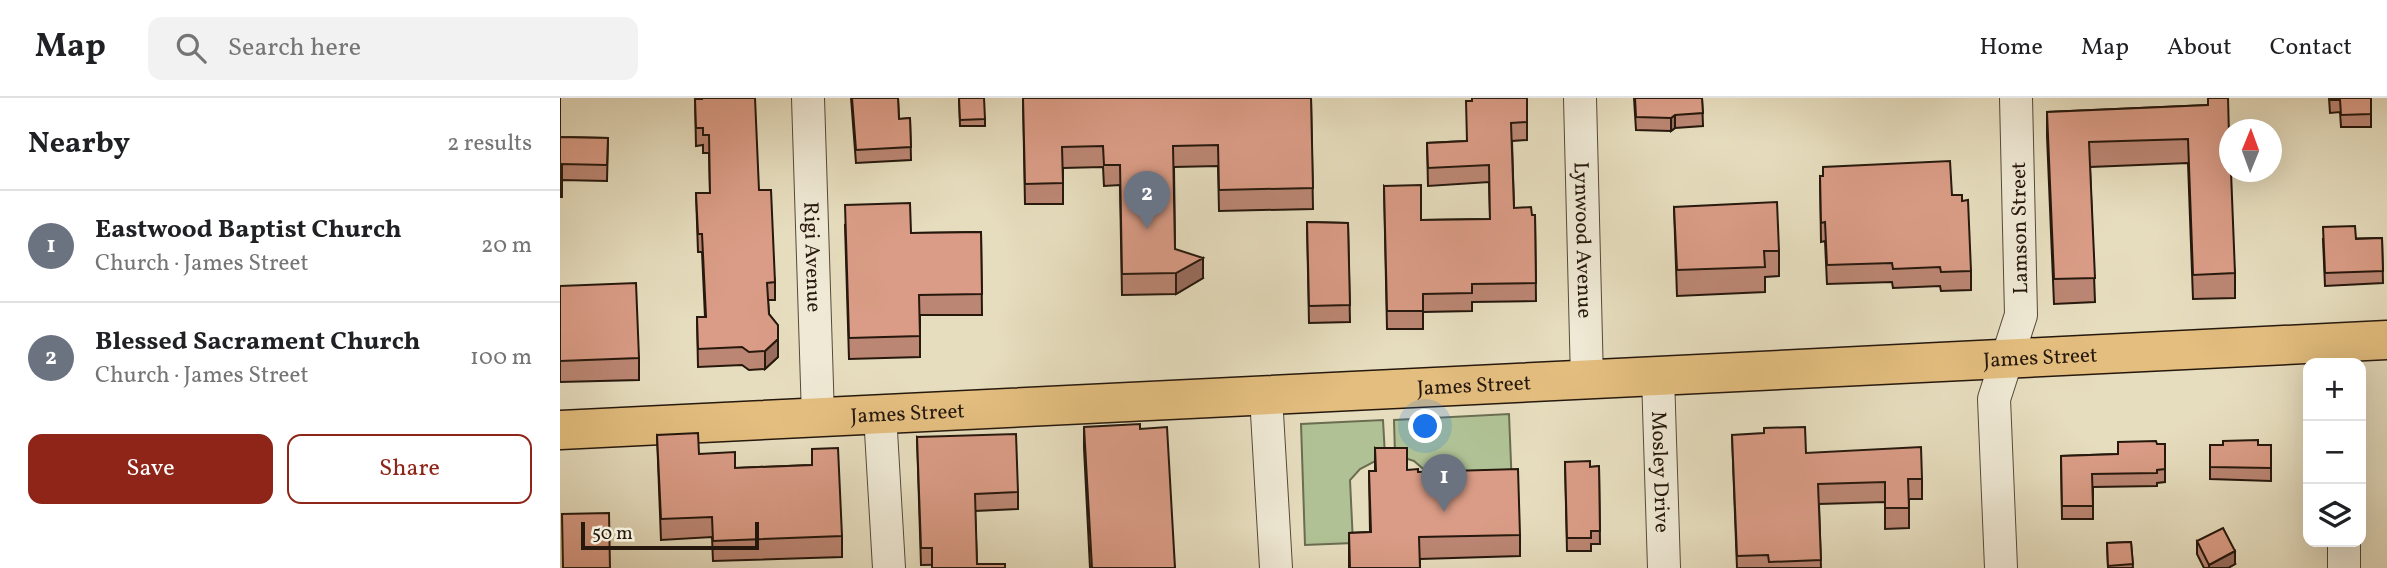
<!DOCTYPE html>
<html lang="en">
<head>
<meta charset="utf-8">
<style>
	body { margin:0; font-family:Vollkorn,serif; background:#f2f2f2; color:#202124 }
	.controls { position:absolute; right:21px; bottom:21px; display:grid; overflow:hidden; border-radius:14px; box-shadow:0 7px 28px #0002 }
	.controls button { width:63px; height:63px; display:grid; place-items:center; padding:0; border:0; border-bottom:2px solid #e0e0e0; background:#fff; color:#202124; font:35px sans-serif }
	.compass { position:absolute; left:1659px; top:21px; width:63px; height:63px; border-radius:50%; background:#fff; box-shadow:0 7px 28px #0002; rotate:1deg }
	.scale { position:absolute; left:21px; bottom:18px; width:178px; box-sizing:border-box; padding-left:7px; border:4px solid #26180d; border-top:0; font-size:19px; line-height:24px; white-space:nowrap; color:#26180d; -webkit-text-stroke:5px #efe9d5; paint-order:stroke }
	.you { position:absolute; left:866px; top:329px; width:24px; height:24px; margin:-18px; border:5px solid #fff; border-radius:50%; background:#1a73e8; box-shadow:0 0 0 10px #1a73e833 }
	.badge { display:grid; place-items:center; width:46px; height:46px; border-radius:50%; background:#8f2418; color:#fff; font-size:23px; font-weight:700 }
	.pin { position:absolute; translate:-50% -58px; filter:drop-shadow(0 2px 4px #0008) }
	.pin::after { content:''; position:absolute; top:37px; width:24px; height:21px; background:inherit; clip-path:polygon(0 0,100% 0,50% 100%) }
	.list { margin:0; padding:0; list-style:none }
	h2 { display:flex; justify-content:space-between; align-items:center; height:91px; margin:0; padding:0 28px; font-size:30px }
	h2 small { font-size:23px; font-weight:400; color:#757577 }
	.list li { display:grid; grid-template-columns:46px 1fr auto; gap:21px; align-items:center; box-sizing:border-box; height:112px; padding:0 28px; border-top:2px solid #e0e0e0 }
	.list b { display:block; font-size:26px; white-space:nowrap }
	.list p { margin:0; font-size:23px; white-space:nowrap; color:#757577 }
	.list em { font-size:23px; font-style:normal; color:#757577 }
	.actions { display:flex; gap:14px; padding:21px 28px }
	.actions a { flex:1; padding:16px 0; border:2px solid #8f2418; border-radius:14px; text-align:center; font-size:24px; color:#8f2418 }
	.actions .main { background:#8f2418; color:#fff }
	.icon { flex:none; width:38px; height:38px; fill:none; stroke:currentColor; stroke-width:2; stroke-linecap:round; stroke-linejoin:round }
	.map { position:relative; flex:none; width:1827px; height:470px; overflow:hidden }
	header { display:flex; align-items:center; gap:42px; box-sizing:border-box; height:98px; padding:0 35px; background:#fff; border-bottom:2px solid #e0e0e0 }
	header strong { font-size:33px }
	nav { display:flex; gap:38px; margin-inline-start:auto; font-size:24px }
	.search { width:490px; height:63px; background:#f2f2f2; display:flex; align-items:center; gap:18px; box-sizing:border-box; padding:0 24px; border-radius:14px; color:#757577; font-size:26px }
	main { display:flex }
	aside { flex:1; background:#fff }
	.map>svg:first-child { display:block }
</style>
</head>
<body>
<header>
<strong>Map</strong>
<div class="search"><svg class="icon" aria-label="search" viewBox="0 0 24 24"><circle cx="10" cy="10" r="6"/><path d="M15 15l6 6"/></svg>Search here</div>
<nav><a>Home</a><a>Map</a><a>About</a><a>Contact</a></nav>
</header>
<main>
<aside>
<h2>Nearby<small>2 results</small></h2>
<ul class="list">
<li><span class="badge" style="background:#6b7280">1</span><div><b>Eastwood Baptist Church</b><p>Church · James Street</p></div><em>20 m</em></li>
<li><span class="badge" style="background:#6b7280">2</span><div><b>Blessed Sacrament Church</b><p>Church · James Street</p></div><em>100 m</em></li>
</ul>
<div class="actions"><a class="main">Save</a><a>Share</a></div>
</aside>
<div class="map">
<svg width="1827" height="470" viewBox="0 0 1827 470">
	<rect width="100%" height="100%" fill="#e6ddbe"/>
	<filter id="stains"><feTurbulence type="fractalNoise" baseFrequency=".00286" numOctaves="4"/><feColorMatrix values="0 0 0 0 .2 0 0 0 0 .09 0 0 0 0 .02 0 0 0 .5 -.17"/></filter>
	<radialGradient id="worn" r=".72"><stop offset=".6" stop-color="#630" stop-opacity="0"/><stop offset="1" stop-color="#630" stop-opacity=".3"/></radialGradient>
	<path fill="#b0c295" stroke="#6b6d51" stroke-width="2" d="M949 316 952 390 876 382 854 363 835 357 834 322Z
		M823 322 825 358 800 371 790 382 793 445 745 447 741 326Z"/>
	<g fill="none" stroke-linecap="round" stroke-linejoin="round">
		<defs>
			<g id="minor">
				<path id="s1" d="M248 0 258 319"/>
				<path id="s2" d="M1020 0 1027 282"/>
				<path id="s3" d="M1098 278 1104 470"/>
				<path d="M706 298 716 470"/>
				<path d="M320 316 329 470"/>
				<path d="M1784 444V470"/>
				<path d="M1441 470 1434 301 1461 217 1456 0"/>
			</g>
			<g id="major">
				<path id="s4" d="M0 332 1827 242"/>
			</g>
		</defs>
		<use href="#minor" stroke="#564939" stroke-width="34"/>
		<use href="#major" stroke="#26180d" stroke-width="41"/>
		<use href="#minor" stroke="#efe9d5" stroke-width="32"/>
		<use href="#major" stroke="#e3be7f" stroke-width="38"/>
	</g>
	<path fill="#bb8673" stroke="#26180d" stroke-width="2" d="M0 0V39L48 40 47 83 2 82V99H0Z
		M291 0H338L339 21 350 20 351 62 296 65Z
		M399 0 425 21V28H400Z
		M463 0H751L753 111 659 113 658 68 614 69 615 151 643 180 616 196 562 197 560 87 544 88 543 69 503 70V106H465Z
		M967 0V42L952 43 954 110 972 117H975L976 203 912 204V213L863 214V231H827L824 88 861 122 930 121 929 84 868 88 867 45 906 43Z
		M1074 0H1142L1143 28 1115 30 1111 33 1076 32Z
		M1769 0H1811V29H1781L1780 14 1770 15Z
		M135 1H142L199 92 215 184V202H208L209 216 218 259 205 271 189 272 182 267 138 269 137 219H145L142 154H138L136 95H150L149 55H143V47L136 48Z
		M1648 7 1675 175V200L1633 201 1628 65 1530 69 1535 204 1494 206 1487 38V14Z
		M1260 78 1392 97 1411 173V192L1381 193 1380 188 1333 190 1332 184 1267 186 1265 143 1261 144Z
		M1114 109 1219 153V178L1205 179V194L1117 198Z
		M747 124 788 125 790 224 749 225Z
		M285 127 351 135 421 134 422 217H360V259L289 261Z
		M1822 140 1823 185 1765 188 1763 141Z
		M0 188 79 260V282L0 284Z
		M524 329 580 331 615 470H530L524 350Z
		M97 337 139 356 175 370 252 367V351L282 438V459L153 463 152 439 101 442Z
		M1172 337 1246 355 1362 381V401H1349V430L1325 431V404L1259 406 1261 470H1177Z
		M357 339 458 394V411L415 413 417 466 361 467Z
		M1597 346H1605V384L1597 385V388L1533 389V421H1502L1501 358 1558 356Z
		M1650 347H1711V383L1650 381Z
		M815 350 847 372 858 374 960 437V458L860 461V470H789V435L810 434 809 373H815Z
		M1005 364 1030 369 1039 368 1040 446H1031V453H1007Z
		M1637 443 1675 466 1668 470H1644L1637 456Z
		M1571 444 1573 470H1548L1547 445Z"/>
	<path fill="#996d5e" stroke="#26180d" stroke-width="2" d="M1115 17V30L1111 33V20Z
		M643 160V180L616 196V175Z
		M218 241V259L205 271V253Z
		M1675 453V466L1668 470H1649V467Z"/>
	<path fill="#da9c86" stroke="#26180d" stroke-width="2" d="M0 0V39L48 40 47 67 2 66V83H0Z
		M142 0H195L199 92H211L215 184 207 185 209 216 218 227V241L205 253 189 254 182 249 138 251 137 219H146L142 136H138L136 95H150L149 37H143V30H136L135 1H142Z
		M292 0H338L339 21 350 20 351 49 296 52Z
		M399 0H424L425 21 400 22Z
		M463 0H751L753 90 659 92 658 47 613 48 615 151 643 160 616 175 562 176 560 67H544L543 48 502 49 503 85 465 86Z
		M912 0H967V24L951 25 954 110 971 109 972 117H975L976 185 912 186V195L863 196V213H827L824 88 861 87V122L930 121 929 67 868 70 867 45 907 43 906 3H912Z
		M1075 0H1142L1143 15 1115 17 1111 20 1076 19Z
		M1648 0H1668L1670 74H1671L1675 175 1633 177 1628 41 1529 44 1535 180 1494 181 1487 14 1648 7Z
		M1769 0H1811V16L1781 17 1780 2H1770Z
		M1390 63 1392 97H1402V103L1408 102 1411 173 1381 174 1380 169 1333 171 1332 165 1267 167 1265 124 1261 125 1260 78H1263V69Z
		M1217 104 1219 153H1204L1205 169 1117 172 1114 109Z
		M350 105 351 135 421 134 422 196 359 197 360 238 289 240 285 107Z
		M747 124 788 125 790 207 749 208Z
		M1795 128 1796 141 1822 140 1823 173 1765 175 1763 129Z
		M76 185 79 260 0 263V188Z
		M580 326V331L607 329 615 470H532L524 329Z
		M1245 329 1246 355 1361 349 1362 381H1348L1349 410H1325V384L1258 386 1261 462 1209 464 1208 457 1177 458 1172 337 1204 335V330Z
		M138 335 139 356 175 354V370L252 367V351L278 350 282 438 153 443 152 419 101 421 97 337Z
		M456 336 458 394 415 396 417 466H445V470H372V450H361L357 339Z
		M1698 342V347H1711V370L1650 369V347H1663V343Z
		M1596 343 1597 346H1605V371L1597 372V375L1532 376 1533 408H1502L1501 358 1558 356V344Z
		M815 350H847V372L858 371V374L958 371 960 437 859 439 860 470H790L789 435 811 434 809 373H816Z
		M1030 363V369L1039 368 1040 433H1031V440H1007L1005 364Z
		M49 415 50 470H3L2 416Z
		M1663 430 1675 453 1649 467 1637 443Z
		M1571 444 1573 466 1548 468 1547 445Z"/>
	<g text-anchor="middle" stroke-width="5" stroke-linejoin="round" paint-order="stroke">
		<g font-size="21" fill="#26180d" stroke="#efe9d5">
			<text transform="translate(1459 130) rotate(-91)" y="7">Lamson Street</text>
			<text dy="7" stroke="none"><textPath href="#s2" startOffset="142">Lynwood Avenue</textPath></text>
			<text dy="7" stroke="none"><textPath href="#s1" startOffset="159">Rigi Avenue</textPath></text>
			<text dy="7" stroke="none"><textPath href="#s4" startOffset="1482">James Street</textPath></text>
			<text dy="7" stroke="none"><textPath href="#s4" startOffset="915">James Street</textPath></text>
			<text dy="7" stroke="none"><textPath href="#s4" startOffset="348">James Street</textPath></text>
			<text dy="7" stroke="none"><textPath href="#s3" startOffset="96">Mosley Drive</textPath></text>
		</g>
	</g>
	<rect width="100%" height="100%" filter="url(#stains)"/>
	<rect width="100%" height="100%" fill="url(#worn)"/>
</svg>
<div class="controls">
<button>+</button>
<button>−</button>
<button><svg class="icon" aria-label="layers" viewBox="0 0 24 24"><path d="M12 4l9 5-9 5-9-5zM3 14l9 5 9-5"/></svg></button>
</div>
<svg class="compass" viewBox="-18 -18 36 36"><path d="M0-13l5 13h-10z" fill="#e53935"/><path d="M0 13l5-13h-10z" fill="#757577"/></svg>
<div class="scale">50 m</div>
<div class="you"></div>
<div class="pin badge" style="left:884px;top:414px;background:#6b7280">1</div>
<div class="pin badge" style="left:587px;top:131px;background:#6b7280">2</div>
</div>
</main>
</body>
</html>
